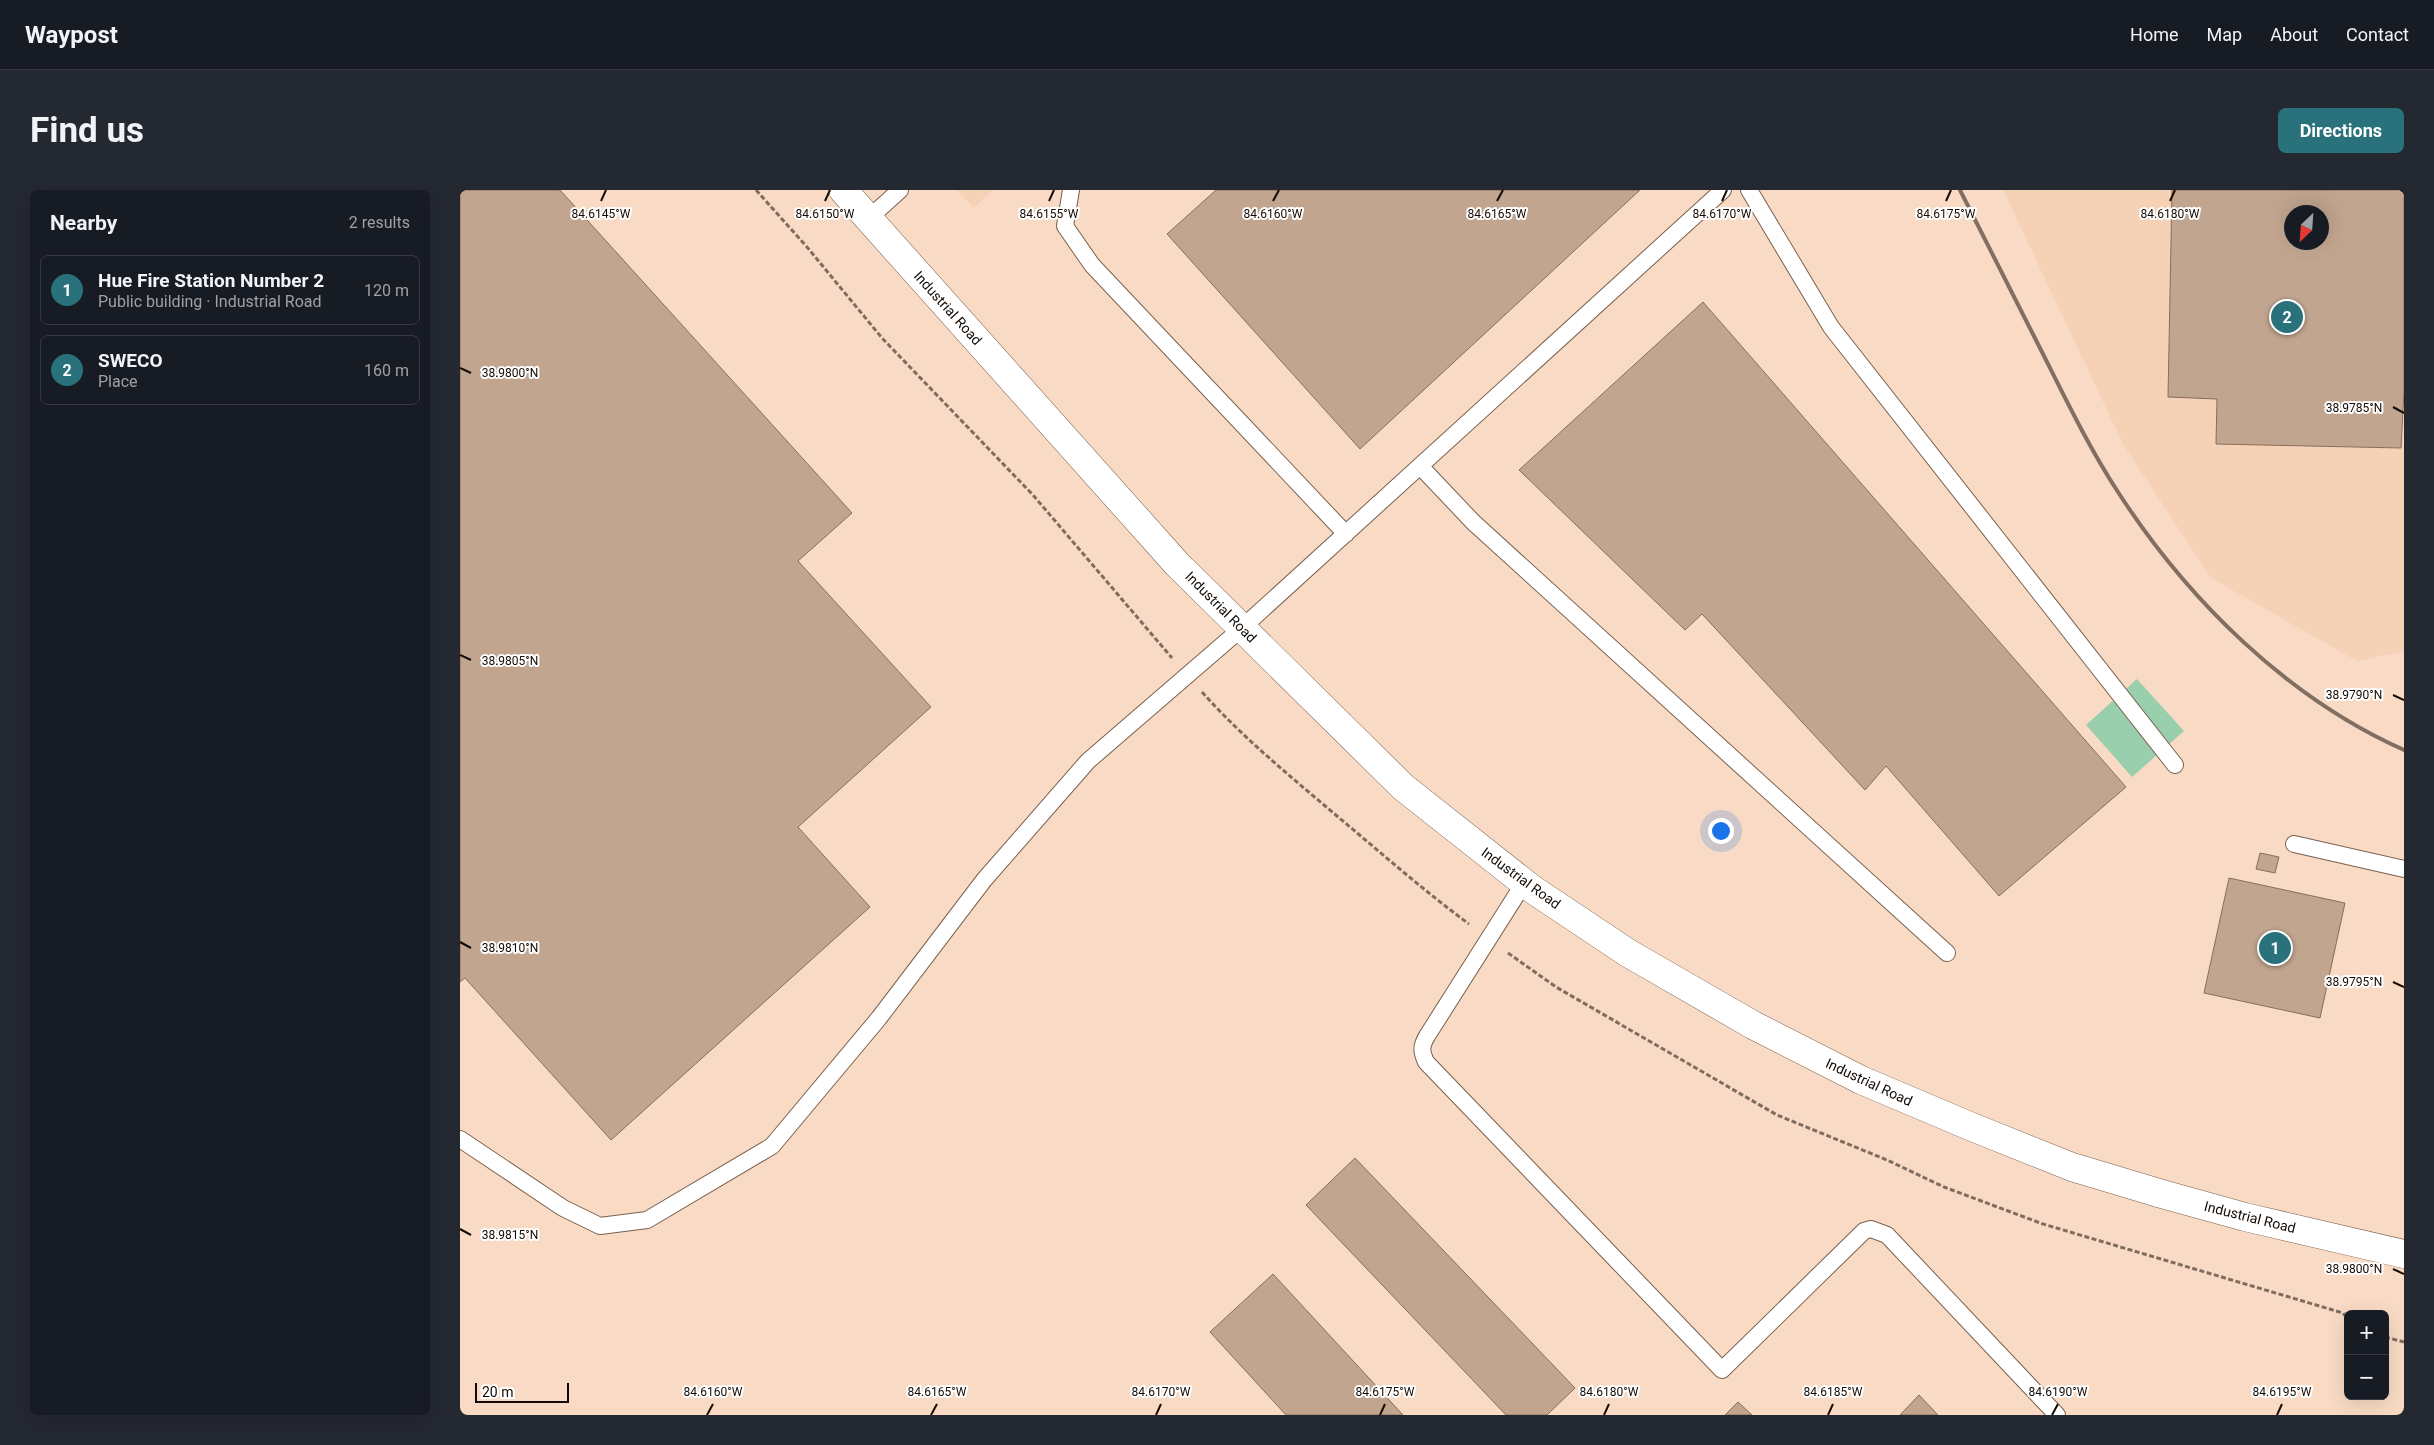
<!DOCTYPE html>
<html lang="en">
<head>
<meta charset="utf-8">
<style>
	body { margin:0; font-family:Roboto,sans-serif; background:#242831; color:#f1f3f6 }
	.controls { position:absolute; right:15px; bottom:15px; display:grid; overflow:hidden; border-radius:8px; box-shadow:0 5px 20px #0002 }
	.controls button { width:45px; height:45px; display:grid; place-items:center; padding:0; border:0; border-bottom:1px solid #363941; background:#171b24; color:#f1f3f6; font:25px sans-serif }
	.compass { position:absolute; left:1824px; top:15px; width:45px; height:45px; border-radius:50%; background:#171b24; box-shadow:0 5px 20px #0002; rotate:205deg }
	.scale { position:absolute; left:15px; bottom:12px; width:94px; box-sizing:border-box; padding-left:5px; border:2px solid #130a04; border-top:0; font-size:14px; line-height:18px; white-space:nowrap; color:#130a04; -webkit-text-stroke:4px #fff; paint-order:stroke }
	.you { position:absolute; left:1260px; top:640px; width:18px; height:18px; margin:-12px; border:4px solid #fff; border-radius:50%; background:#1a73e8; box-shadow:0 0 0 8px #1a73e833 }
	.badge { display:grid; place-items:center; width:32px; height:32px; border-radius:50%; background:#29717b; color:#fff; font-size:16px; font-weight:700 }
	.pin { position:absolute; translate:-50% -50%; border:2px solid #fff; box-shadow:0 1px 5px #0006 }
	.list { margin:0; padding:0; list-style:none }
	h2 { display:flex; justify-content:space-between; align-items:center; height:65px; margin:0; padding:0 20px; font-size:21px }
	h2 small { font-size:16px; font-weight:400; color:#9ea1a6 }
	.list li { display:grid; grid-template-columns:32px 1fr auto; gap:15px; align-items:center; box-sizing:border-box; height:70px; margin:0 10px 10px; padding:0 10px; border:1px solid #363941; border-radius:8px }
	.list b { display:block; font-size:19px; white-space:nowrap }
	.list p { margin:0; font-size:16px; white-space:nowrap; color:#9ea1a6 }
	.list em { font-size:16px; font-style:normal; color:#9ea1a6 }
	.map { position:relative; flex:none; width:1944px; height:1225px; overflow:hidden; border-radius:8px }
	header { display:flex; align-items:center; gap:30px; box-sizing:border-box; height:70px; padding:0 25px; background:#171b24; border-bottom:1px solid #363941 }
	header strong { font-size:24px }
	nav { display:flex; gap:28px; margin-inline-start:auto; font-size:18px }
	.intro { display:flex; align-items:center; justify-content:space-between; box-sizing:border-box; height:120px; padding:0 30px }
	h1 { margin:0; font-size:35px }
	.button { padding:12px 22px; border-radius:8px; background:#29717b; color:#fff; font-size:18px; font-weight:700 }
	main { display:flex; gap:30px; padding:0 30px }
	aside { flex:1; background:#171b24; border-radius:8px; box-shadow:0 5px 20px #0002 }
	.map>svg:first-child { display:block }
</style>
</head>
<body>
<header>
<strong>Waypost</strong>
<nav><a>Home</a><a>Map</a><a>About</a><a>Contact</a></nav>
</header>
<div class="intro"><h1>Find us</h1><a class="button">Directions</a></div>
<main>
<aside>
<h2>Nearby<small>2 results</small></h2>
<ul class="list">
<li><span class="badge">1</span><div><b>Hue Fire Station Number 2</b><p>Public building · Industrial Road</p></div><em>120 m</em></li>
<li><span class="badge">2</span><div><b>SWECO</b><p>Place</p></div><em>160 m</em></li>
</ul>
</aside>
<div class="map">
<svg width="1944" height="1225" viewBox="0 0 1944 1225">
	<rect width="100%" height="100%" fill="#f9dbc5"/>
	<path fill="#f5d1b5" fill-rule="evenodd" d="M497 0H533L514 18Z
		M1543 0H1944V461L1897 471 1751 388 1663 254ZM1832 22H1862V52H1832Z"/>
	<path fill="#99cfad" d="M1677 489 1724 541 1672 587 1626 535Z"/>
	<path fill="#c1a58f" stroke="#886e5a" fill-rule="evenodd" d="M0 0H100L392 323 338 371 471 517 338 637 410 717 151 950 5 788 0 792Z
		M756 0H1180L900 259 707 44Z
		M1712 0H1944V202L1941 258 1756 254 1757 209 1708 207ZM1832 22H1862V52H1832Z
		M1243 112 1666 597 1539 706 1426 576 1405 600 1242 424 1225 440 1059 280Z
		M1800 663 1819 667 1815 683 1796 679Z
		M1769 688 1885 713 1860 828 1744 803Z
		M895 968 1115 1198 1087 1225H1046L846 1015Z
		M813 1084 943 1225H826L750 1142Z
		M1459 1205 1478 1225H1440Z
		M1278 1212 1292 1225H1265Z"/>
	<g fill="none" stroke-linecap="round" stroke-linejoin="round">
		<defs>
			<path id="service" d="M611 0 605 36 632 75 886 344
				M1289 0 1371 137 1715 575
				M408 29 440 0
				M960 276 1013 332 1487 763
				M1834 654 1944 679
				M1064 693 967 846C961 856 961 861 966 872L1262 1180 1404 1041 1411 1039 1427 1045 1597 1225
				M0 949 103 1018 140 1036 187 1030 312 956 419 828 524 690 628 571 782 438 1263 0"/>
			<path id="secondary" d="M383 0 717 374 943 597 1072 699 1168 763 1293 835 1401 890 1512 937 1612 977 1702 1004 1785 1027 1944 1064"/>
		</defs>
		<use href="#service" stroke="#7a604d" stroke-width="18"/>
		<use href="#secondary" stroke="#7a604d" stroke-width="29"/>
		<path stroke="#806d5f" stroke-width="3" stroke-dasharray="5 2.5" stroke-linecap="butt" d="M296 0 347 57 422 148 573 305 712 468
			M742 502C783 548 830 586 877 626 920 662 963 700 1009 734
			M1048 763 1096 797 1317 925 1427 970 1484 997 1583 1034 1883 1123 1888 1129
			M1925 1147 1944 1152"/>
		<use href="#service" stroke="#fff" stroke-width="16"/>
		<use href="#secondary" stroke="#fff" stroke-width="28"/>
		<path stroke="#826f61" stroke-width="4" d="M1500 0C1528 55 1556 110 1584 166 1607 212 1630 259 1658 302 1727 409 1827 508 1944 560"/>
	</g>
	<path fill="none" stroke="#130a04" stroke-width="2" d="M141 11 146 0M365 11 370 0M589 11 594 0M813 11 819 0M1037 11 1043 0M1262 11 1267 0M1486 11 1491 0M1710 11 1715 0M0 178 11 183M1933 217 1944 223M0 465 11 470M1933 505 1944 510M0 752 11 758M1933 792 1944 797M0 1039 11 1045M1933 1079 1944 1084M247 1225 253 1214M471 1225 477 1214M696 1225 701 1214M920 1225 925 1214M1144 1225 1149 1214M1368 1225 1373 1214M1592 1225 1598 1214M1817 1225 1822 1214"/>
	<g text-anchor="middle" stroke-width="4" stroke-linejoin="round" paint-order="stroke">
		<g font-size="14" fill="#130a04" stroke="#fff">
			<text transform="translate(488 118) rotate(48)" y="5">Industrial Road</text>
			<text transform="translate(761 417) rotate(45)" y="5">Industrial Road</text>
			<text transform="translate(1061 688) rotate(36)" y="5">Industrial Road</text>
			<text transform="translate(1409 892) rotate(25)" y="5">Industrial Road</text>
			<text transform="translate(1790 1027) rotate(14)" y="5">Industrial Road</text>
		</g>
	</g>
	<g font-size="12" text-anchor="middle" fill="#130a04" stroke="#fff" stroke-width="4" stroke-linejoin="round" paint-order="stroke">
		<text x="141" y="28">84.6145°W</text>
		<text x="365" y="28">84.6150°W</text>
		<text x="589" y="28">84.6155°W</text>
		<text x="813" y="28">84.6160°W</text>
		<text x="1037" y="28">84.6165°W</text>
		<text x="1262" y="28">84.6170°W</text>
		<text x="1486" y="28">84.6175°W</text>
		<text x="1710" y="28">84.6180°W</text>
		<text x="50" y="187">38.9800°N</text>
		<text x="1894" y="222">38.9785°N</text>
		<text x="50" y="475">38.9805°N</text>
		<text x="1894" y="509">38.9790°N</text>
		<text x="50" y="762">38.9810°N</text>
		<text x="1894" y="796">38.9795°N</text>
		<text x="50" y="1049">38.9815°N</text>
		<text x="1894" y="1083">38.9800°N</text>
		<text x="253" y="1206">84.6160°W</text>
		<text x="477" y="1206">84.6165°W</text>
		<text x="701" y="1206">84.6170°W</text>
		<text x="925" y="1206">84.6175°W</text>
		<text x="1149" y="1206">84.6180°W</text>
		<text x="1373" y="1206">84.6185°W</text>
		<text x="1598" y="1206">84.6190°W</text>
		<text x="1822" y="1206">84.6195°W</text>
	</g>
</svg>
<div class="controls">
<button>+</button>
<button>−</button>
</div>
<svg class="compass" viewBox="-18 -18 36 36"><path d="M0-13l5 13h-10z" fill="#e53935"/><path d="M0 13l5-13h-10z" fill="#9ea1a6"/></svg>
<div class="scale">20 m</div>
<div class="you"></div>
<div class="pin badge" style="left:1815px;top:758px">1</div>
<div class="pin badge" style="left:1827px;top:127px">2</div>
</div>
</main>
</body>
</html>
